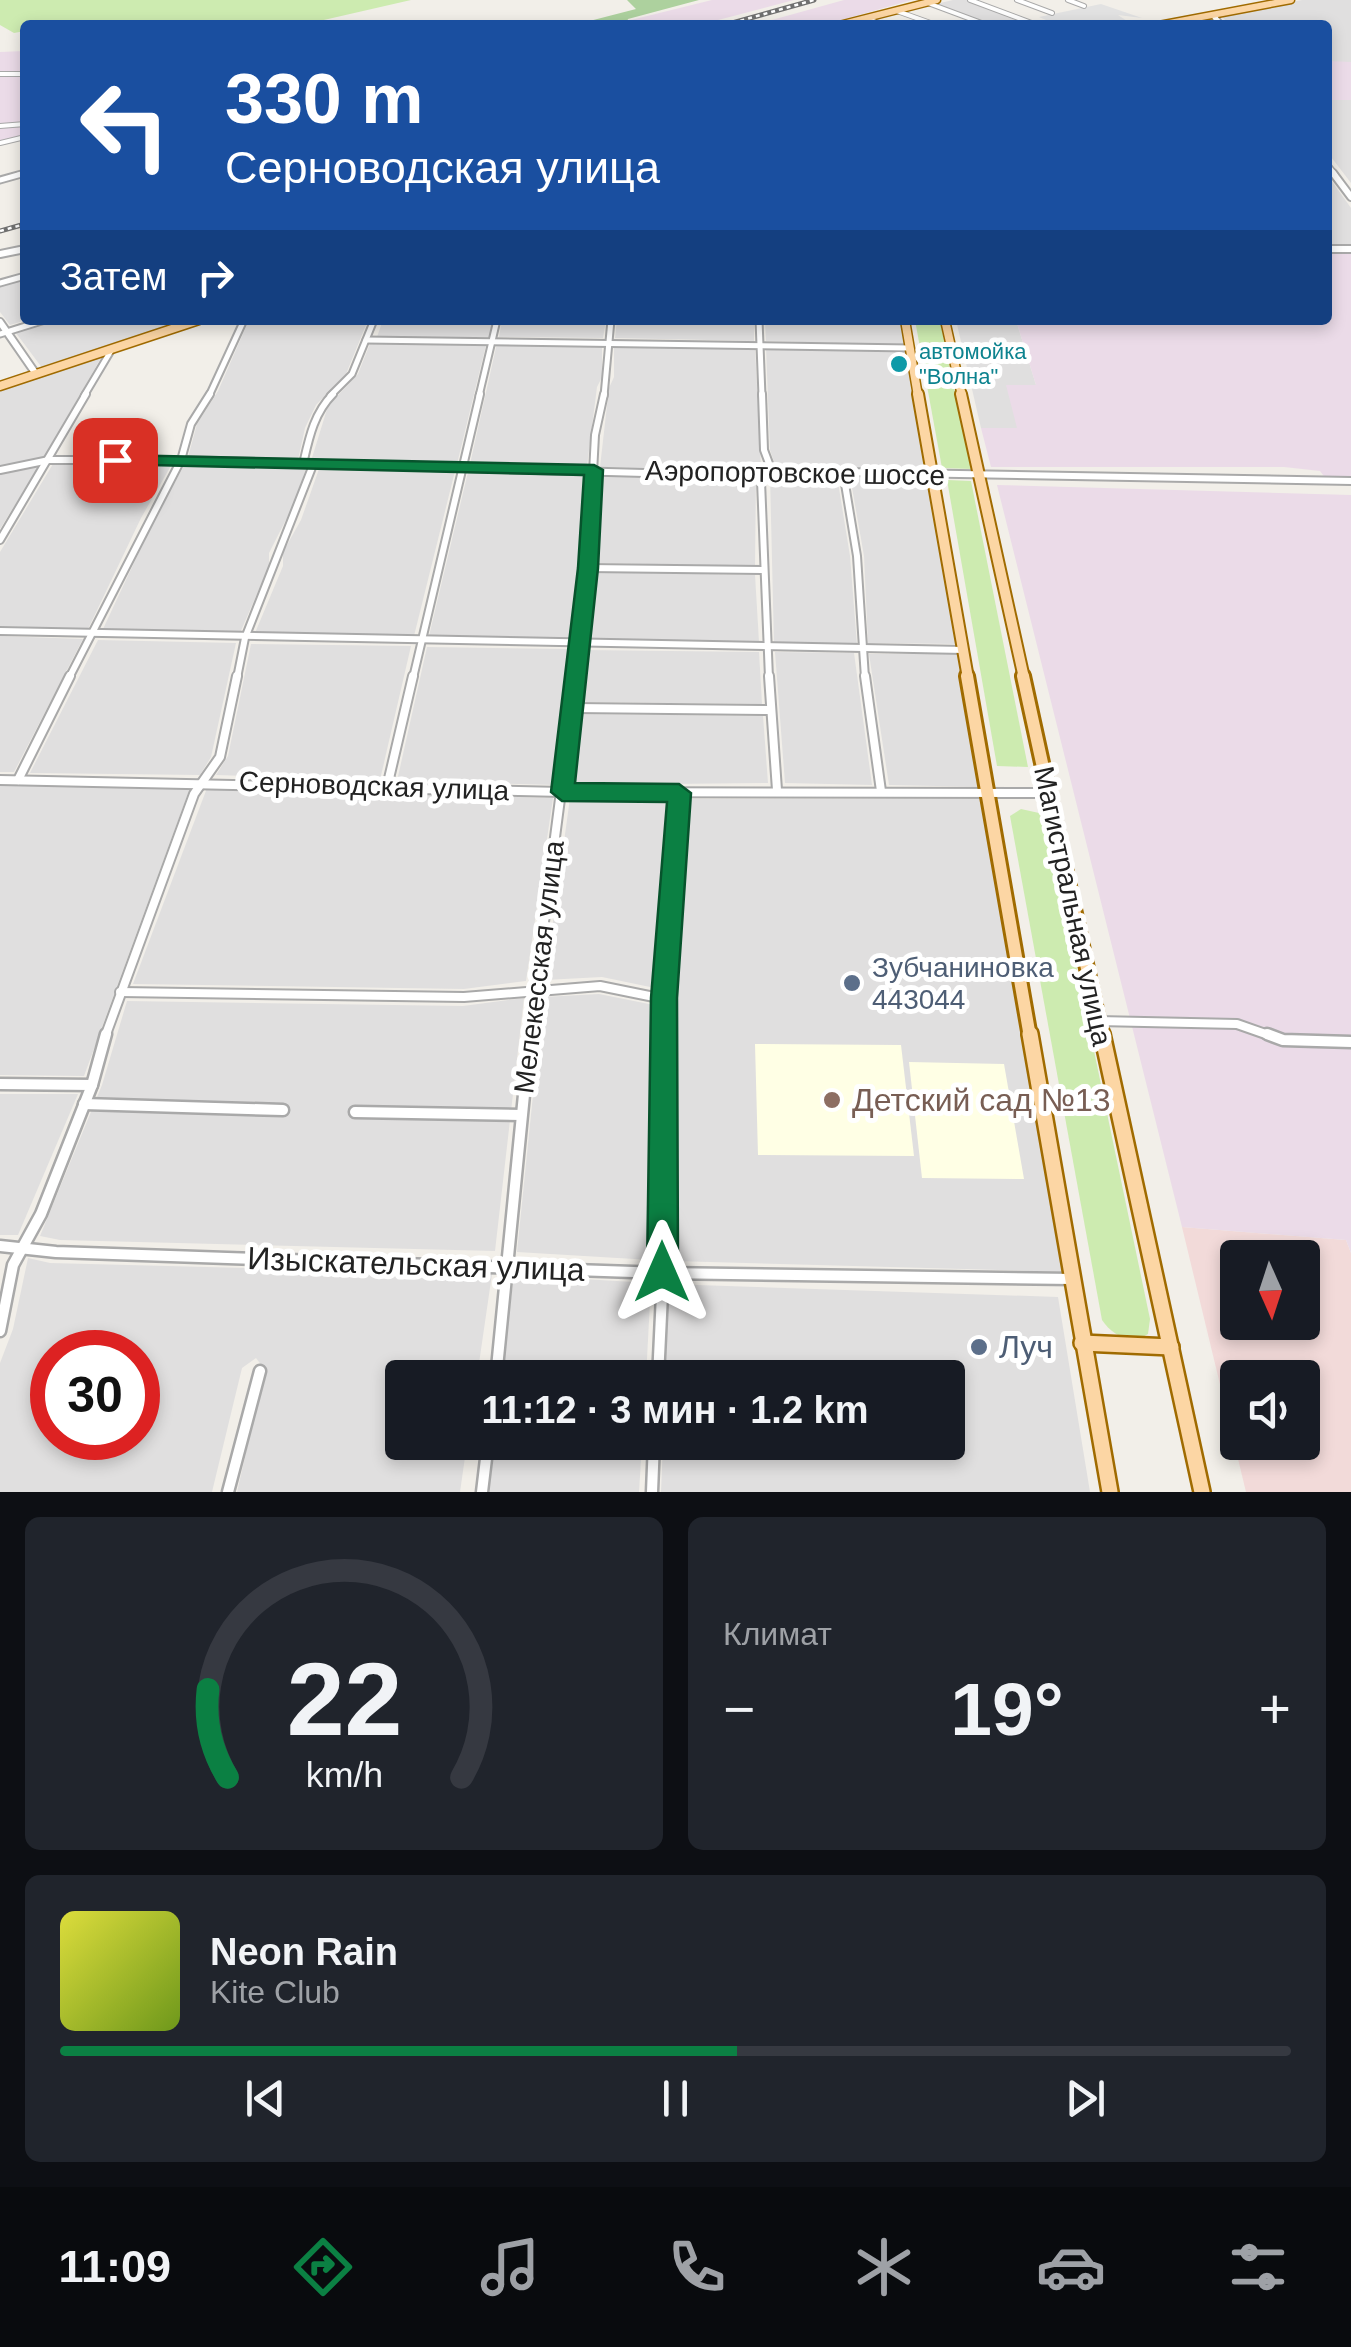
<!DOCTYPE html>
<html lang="ru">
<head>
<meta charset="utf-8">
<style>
  :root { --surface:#171b24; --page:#20242c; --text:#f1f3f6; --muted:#9ea1a6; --line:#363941; --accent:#0b8043 }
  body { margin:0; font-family:Arial,sans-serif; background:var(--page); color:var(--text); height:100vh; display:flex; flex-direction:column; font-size:38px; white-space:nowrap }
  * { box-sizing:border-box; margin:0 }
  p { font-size:32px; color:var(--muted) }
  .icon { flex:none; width:55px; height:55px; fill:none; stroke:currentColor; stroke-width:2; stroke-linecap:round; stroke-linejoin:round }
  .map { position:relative; height:1492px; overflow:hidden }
  .details { display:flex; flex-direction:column; gap:25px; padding:25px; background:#0d0f14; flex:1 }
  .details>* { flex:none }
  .hud { position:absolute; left:20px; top:20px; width:1312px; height:305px; border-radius:10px; box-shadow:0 5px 15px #0003; background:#1a4fa0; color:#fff; overflow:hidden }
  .needle { width:65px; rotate:177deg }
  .controls { position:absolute; left:1220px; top:1240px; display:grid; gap:20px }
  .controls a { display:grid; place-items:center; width:100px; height:100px; border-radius:10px; background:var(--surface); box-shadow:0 5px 15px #0003; font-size:50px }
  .speed { position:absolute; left:30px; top:1330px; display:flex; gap:20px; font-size:50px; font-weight:700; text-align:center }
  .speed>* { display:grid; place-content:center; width:130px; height:130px; border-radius:50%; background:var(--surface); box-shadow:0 5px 15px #0003; line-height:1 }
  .speed .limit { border:15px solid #d22; background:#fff; color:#111 }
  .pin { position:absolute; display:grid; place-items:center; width:85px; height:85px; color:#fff; margin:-42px; border-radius:20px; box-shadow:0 5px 15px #0006 }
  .me { position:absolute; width:110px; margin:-55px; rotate:0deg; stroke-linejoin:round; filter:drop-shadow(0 0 8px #0008) }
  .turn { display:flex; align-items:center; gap:35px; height:210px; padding:0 40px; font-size:45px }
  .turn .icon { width:130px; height:130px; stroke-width:2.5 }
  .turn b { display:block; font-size:70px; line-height:85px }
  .then { display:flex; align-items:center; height:95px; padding:0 40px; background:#0003; gap:20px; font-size:38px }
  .big { font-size:75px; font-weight:700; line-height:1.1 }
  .details .card { flex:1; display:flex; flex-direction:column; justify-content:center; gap:15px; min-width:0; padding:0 35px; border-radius:15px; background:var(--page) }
  .details .dial { align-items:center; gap:0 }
  .dial svg { height:260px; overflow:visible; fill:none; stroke:var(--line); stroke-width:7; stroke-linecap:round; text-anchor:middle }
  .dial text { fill:var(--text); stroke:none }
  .song { display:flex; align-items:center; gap:30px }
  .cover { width:120px; height:120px; border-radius:15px; background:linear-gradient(135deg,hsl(60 70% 55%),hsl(80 70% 35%)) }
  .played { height:10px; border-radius:5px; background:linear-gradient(90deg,var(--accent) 55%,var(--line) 55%) }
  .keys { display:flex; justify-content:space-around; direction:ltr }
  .heat { display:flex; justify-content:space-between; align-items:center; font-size:55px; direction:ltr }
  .details .tiles { flex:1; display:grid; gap:25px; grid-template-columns:1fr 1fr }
  .card:last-child { grid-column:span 2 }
  .trip { position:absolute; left:385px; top:1360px; width:580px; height:100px; border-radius:10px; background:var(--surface); box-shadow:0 5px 15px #0003; font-weight:700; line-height:100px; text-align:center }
  .tabs { display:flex; height:160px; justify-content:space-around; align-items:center; background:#090b0e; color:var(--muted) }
  .tabs .icon { width:70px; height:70px }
  .tabs .active { color:var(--accent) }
  .tabs b { font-size:45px; color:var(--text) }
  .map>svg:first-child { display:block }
  .residential { fill:#e0dfdf; fill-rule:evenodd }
  .commercial { fill:#f2dad9; fill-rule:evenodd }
  .industrial { fill:#ebdbe8 }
  .education { fill:#ffffe5 }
  .grass { fill:#cdebb0 }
  .forest { fill:#add19e }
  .parking { fill:#e2e2e2 }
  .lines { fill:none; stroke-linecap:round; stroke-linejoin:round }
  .minor-far4-casing { stroke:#a9a9a9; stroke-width:6 }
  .minor-far3-casing { stroke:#a9a9a9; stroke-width:9 }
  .minor-far2-casing { stroke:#a9a9a9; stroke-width:10 }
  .minor-far1-casing { stroke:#a9a9a9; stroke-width:12 }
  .minor-casing { stroke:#a9a9a9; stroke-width:15 }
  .tertiary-far1-casing { stroke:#a9a9a9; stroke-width:8 }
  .tertiary-casing { stroke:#a9a9a9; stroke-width:10 }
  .primary-far4-casing { stroke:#a06b00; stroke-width:9 }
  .primary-far3-casing { stroke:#a06b00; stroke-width:11 }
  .primary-far2-casing { stroke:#a06b00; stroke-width:14 }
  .primary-far1-casing { stroke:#a06b00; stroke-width:18 }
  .primary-casing { stroke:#a06b00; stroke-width:20 }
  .minor-far4 { stroke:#fff; stroke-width:4 }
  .minor-far3 { stroke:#fff; stroke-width:5 }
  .minor-far2 { stroke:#fff; stroke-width:6 }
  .minor-far1 { stroke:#fff; stroke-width:8 }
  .minor { stroke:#fff; stroke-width:10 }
  .tertiary-far1 { stroke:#fff; stroke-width:5 }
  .tertiary { stroke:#fff; stroke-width:6 }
  .primary-far4 { stroke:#fcd6a4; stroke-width:6 }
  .primary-far3 { stroke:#fcd6a4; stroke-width:8 }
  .primary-far2 { stroke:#fcd6a4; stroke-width:10 }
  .primary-far1 { stroke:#fcd6a4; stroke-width:12 }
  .primary { stroke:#fcd6a4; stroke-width:15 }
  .rail-casing { stroke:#707070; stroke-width:5 }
  .rail { stroke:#fff; stroke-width:2.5; stroke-dasharray:4; stroke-linecap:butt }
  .route { fill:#0b8043; stroke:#07532c; stroke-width:2.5 }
  .culture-dot { fill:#0f9aa8; stroke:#fff; stroke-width:4 }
  .service-dot { fill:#5c6f8a; stroke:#fff; stroke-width:4 }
  .education-dot { fill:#8d6e63; stroke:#fff; stroke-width:4 }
  .labels { text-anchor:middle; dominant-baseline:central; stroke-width:10; stroke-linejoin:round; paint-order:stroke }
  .far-culture-label { font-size:22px; fill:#0d838f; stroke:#fff; text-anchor:start }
  .street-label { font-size:28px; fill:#222; stroke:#fff }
  .service-label { font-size:28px; fill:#4e5e75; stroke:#fff; text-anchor:start }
  .near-education-label { font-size:32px; fill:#785e54; stroke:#fff; text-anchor:start }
  .near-street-label { font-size:32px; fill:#222; stroke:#fff }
  .near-service-label { font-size:32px; fill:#4e5e75; stroke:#fff; text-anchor:start }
</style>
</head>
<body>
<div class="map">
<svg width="1351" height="1492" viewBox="0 0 1351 1492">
  <rect width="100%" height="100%" fill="#f2efe9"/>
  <g class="residential">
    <polygon points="953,0 968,0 1035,25 990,25 936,4"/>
    <polygon points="1302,0 1351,0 1351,183 1328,153 1328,25 1229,25 1221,15"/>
    <polygon points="1328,176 1351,208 1351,246 1328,246"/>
    <polygon points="25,278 27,320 10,325 0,312 0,285"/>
    <polygon points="56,320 172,320 163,330 43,369 16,333"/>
    <polygon points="249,320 368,320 346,374 316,405 305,428 298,460 188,457 197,424 218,391"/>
    <polygon points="383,320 495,320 491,337 377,337"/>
    <polygon points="502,320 606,320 603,338 499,337"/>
    <polygon points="617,320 754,320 754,341 615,338"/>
    <polygon points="765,320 902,320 907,345 766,341"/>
    <polygon points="956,320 1016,320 1036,385 1018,428 981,428"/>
    <polygon points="371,341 487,341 457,464 311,461 328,406 358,374"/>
    <polygon points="497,343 602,344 602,377 597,387 587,466 470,464"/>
    <polygon points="614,344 755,347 761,468 717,471 600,467 609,388 614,377"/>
    <polygon points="766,347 908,351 930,469 776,468 770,450"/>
    <polygon points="102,356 44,458 0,466 0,390"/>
    <polygon points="53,464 172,464 141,518 88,629 0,626 0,552"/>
    <polygon points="185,464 306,468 295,502 269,553 269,566 240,633 103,629 155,518"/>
    <polygon points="39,466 0,529 0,474"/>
    <polygon points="319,469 455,471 414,636 255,633 283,566 283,552 301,520"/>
    <polygon points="468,472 587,474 581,567 570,639 429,636"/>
    <polygon points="600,474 716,479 756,476 755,566 596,563"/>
    <polygon points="770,475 837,476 850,556 857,645 774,644"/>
    <polygon points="850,476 931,477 960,644 868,643 864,556"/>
    <polygon points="595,572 755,575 759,642 585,639"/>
    <polygon points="0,636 83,639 14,772 0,772"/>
    <polygon points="98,640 236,643 211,757 200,775 30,773"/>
    <polygon points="251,644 411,646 380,780 216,775 228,756"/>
    <polygon points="427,647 569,649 555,785 397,781"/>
    <polygon points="584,650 759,652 762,704 582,702"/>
    <polygon points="775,652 854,653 872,785 785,783"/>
    <polygon points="869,654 962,654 984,787 889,785"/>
    <polygon points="581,714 763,716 768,783 572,785"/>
    <polygon points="0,785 190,788 84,1076 0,1075"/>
    <polygon points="207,788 553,798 526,981 464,989 133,984"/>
    <polygon points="570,798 670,799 655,988 602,977 545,980"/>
    <polygon points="687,799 986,799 1068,1272 674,1261 674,999"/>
    <polygon points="599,994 654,1005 651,1260 517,1252 543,997"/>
    <polygon points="524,998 495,1251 60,1240 40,1236 102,1085 127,1001 463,1006"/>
    <polygon points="0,1094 78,1094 18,1235 0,1235"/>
    <path d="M 28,1258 L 50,1263 L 492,1274 L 477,1377 L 402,1378 L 402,1442 L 467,1443 L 460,1492 L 237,1492 L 265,1370 L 256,1358 L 242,1368 L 212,1492 L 0,1492 L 0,1363 L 13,1329 ZM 52,1352 L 138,1352 L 138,1438 L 52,1438 Z"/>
    <polygon points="514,1275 651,1283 646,1377 501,1378"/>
    <polygon points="668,1284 1058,1297 1090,1492 661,1492 663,1443 948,1442 948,1378 665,1377"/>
    <polygon points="492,1443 642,1443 639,1492 486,1492"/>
  </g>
  <path class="commercial" d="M 1182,1227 L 1346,1240 L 1351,1253 L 1351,1492 L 1246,1492 ZM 1238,1258 L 1302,1258 L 1302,1322 L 1238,1322 ZM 1238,1378 L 1302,1378 L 1302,1442 L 1238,1442 Z"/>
  <g class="industrial">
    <polygon points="712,0 794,0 699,25 636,25 631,20"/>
    <polygon points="844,0 912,0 823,25 754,25"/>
    <polygon points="25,51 25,138 0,144 0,52"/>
    <polygon points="1328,61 1351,62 1351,100 1328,100"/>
    <polygon points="1328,254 1351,254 1351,485 1330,484 1320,471 1284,467 991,467 981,428 1017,428 1006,385 1036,385 1016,320 1328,320"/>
    <polygon points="997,485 1351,495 1351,1253 1346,1240 1182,1227"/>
  </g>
  <g class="education">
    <polygon points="755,1044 901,1045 914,1156 758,1155"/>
    <polygon points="909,1062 1004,1064 1024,1179 922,1178"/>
  </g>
  <g class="grass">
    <polygon points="0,0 411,0 302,25 25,25 25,31 14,33 0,25"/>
    <polygon points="915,320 940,321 971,469 942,468"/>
    <polygon points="947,480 971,481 1028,767 997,766"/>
    <path d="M 1021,809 L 1039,813 L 1047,826 L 1150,1319 L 1148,1334 C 1130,1345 1113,1336 1102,1320 L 1010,816 Z"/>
  </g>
  <polygon class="forest" points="627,0 699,0 628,19 626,25 574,25 636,9"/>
  <polygon class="parking" points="1101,4 1142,18 1118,15 1130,23 1120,25 1058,25 1039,17"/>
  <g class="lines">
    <g class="minor-far4-casing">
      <g id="minor-far4">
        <polyline points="970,0 1037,25"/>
        <polyline points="1017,0 1052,13"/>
        <polyline points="1068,0 1084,6"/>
        <polyline points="928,3 987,25"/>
        <polyline points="897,11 936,25"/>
        <polyline points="866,18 884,25"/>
        <polyline points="0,74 25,74"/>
        <polyline points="0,126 25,124"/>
        <polyline points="0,143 25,137"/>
        <polyline points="17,175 25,173"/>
      </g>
    </g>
    <g class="minor-far3-casing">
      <g id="minor-far3">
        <polyline points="0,180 25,173"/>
        <polyline points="0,283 25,276"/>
        <polyline points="759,320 762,396"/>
        <polyline points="0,334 45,320"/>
        <polyline points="366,340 910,348"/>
        <polyline points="84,396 112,349"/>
        <polyline points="209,396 244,320"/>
        <polyline points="330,396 352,374 374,320"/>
        <polyline points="479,396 497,320"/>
        <polyline points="604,396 611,320"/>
      </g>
    </g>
    <g class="minor-far2-casing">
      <g id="minor-far2">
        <polyline points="762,394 764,450 770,466 761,481 769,678"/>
        <path d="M 303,464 C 309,438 314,413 333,394"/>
        <polyline points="0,470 49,460 181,460 717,475 843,472 1351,481"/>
        <polyline points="843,472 857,556 865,678"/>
        <polyline points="0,540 86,394"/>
        <polyline points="588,568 762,570"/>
        <polyline points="0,631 964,650"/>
        <polyline points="69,678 181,460 191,424 210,394"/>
        <polyline points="237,678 245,638 313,465"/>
        <polyline points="413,678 480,394"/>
        <polyline points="575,678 588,568 595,435 604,394"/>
      </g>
    </g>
    <g class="minor-far1-casing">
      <g id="minor-far1">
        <polyline points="769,676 777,790"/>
        <polyline points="865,676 881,791"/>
        <polyline points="574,708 770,710"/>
        <polyline points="0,780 562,792 1048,793"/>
        <polyline points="18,780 70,676"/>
        <polyline points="387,787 413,676"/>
        <polyline points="120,992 464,997 600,986 664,999"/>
        <polyline points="1098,1021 1237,1024 1274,1037"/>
        <polyline points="105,1037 194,794 220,757 237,676"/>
        <polyline points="529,1037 576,676"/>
        <polyline points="664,1037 679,793"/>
      </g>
    </g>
    <g class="minor-casing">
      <g id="minor">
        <polyline points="1267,1034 1283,1040 1351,1042"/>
        <polyline points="0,1084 92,1085"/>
        <polyline points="84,1104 283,1110"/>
        <polyline points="355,1112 521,1115"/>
        <polyline points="0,1246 56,1252 663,1273 1073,1279"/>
        <polyline points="0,1331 13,1265 41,1214 92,1085 106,1034"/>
        <polyline points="496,1378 530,1034"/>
        <polyline points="658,1378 663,1273 664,1034"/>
        <polyline points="228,1492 260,1371"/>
        <polyline points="482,1492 488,1442"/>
        <polyline points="652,1492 654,1442"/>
      </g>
    </g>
    <g class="tertiary-far1-casing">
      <g id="tertiary-far1">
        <polyline points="1213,15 1221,25"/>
        <polyline points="1328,166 1335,175"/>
      </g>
    </g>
    <g class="tertiary-casing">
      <g id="tertiary">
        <polyline points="1333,173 1351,197"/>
        <polyline points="1328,249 1351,249"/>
        <polyline points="0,254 25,249"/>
        <polyline points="0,322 36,374"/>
      </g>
    </g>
    <g class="primary-far4-casing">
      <g id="primary-far4">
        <polyline points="839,25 937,0"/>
        <polyline points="1159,25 1291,0"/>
      </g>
    </g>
    <g class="primary-far3-casing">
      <g id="primary-far3">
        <polyline points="905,320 918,396"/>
        <polyline points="945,320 962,396"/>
        <polyline points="0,386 199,320"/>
      </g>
    </g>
    <g class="primary-far2-casing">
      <g id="primary-far2">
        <polyline points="918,394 968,678"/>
        <polyline points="961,394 1024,678"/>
      </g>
    </g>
    <g class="primary-far1-casing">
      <g id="primary-far1">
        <polyline points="967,676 1030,1037"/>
        <polyline points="1023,676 1102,1037"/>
      </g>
    </g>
    <g class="primary-casing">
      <g id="primary">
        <polyline points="1030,1034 1110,1492"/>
        <polyline points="1102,1034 1202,1492"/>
        <polyline points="1082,1343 1171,1347"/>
      </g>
    </g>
    <use href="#minor-far4" class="minor-far4"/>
    <use href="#minor-far3" class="minor-far3"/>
    <use href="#minor-far2" class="minor-far2"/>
    <use href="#minor-far1" class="minor-far1"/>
    <use href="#minor" class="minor"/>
    <use href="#tertiary-far1" class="tertiary-far1"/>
    <use href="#tertiary" class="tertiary"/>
    <use href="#primary-far4" class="primary-far4"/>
    <use href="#primary-far3" class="primary-far3"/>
    <use href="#primary-far2" class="primary-far2"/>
    <use href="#primary-far1" class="primary-far1"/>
    <use href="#primary" class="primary"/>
    <g class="rail-casing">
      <g id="rail">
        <polyline points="725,25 814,0"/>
        <polyline points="0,231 25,224"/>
      </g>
    </g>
    <use href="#rail" class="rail"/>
  </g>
  <polygon class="route" points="115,455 594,465 603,470 598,568 575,783 679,784 691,793 677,998 678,1272 674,1284 662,1288 651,1284 647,1272 651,998 667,802 562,801 551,792 578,568 584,475 109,464 106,460"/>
  <circle class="culture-dot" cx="899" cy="364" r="10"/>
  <g class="service-dot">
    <circle cx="852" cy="983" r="10"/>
    <circle cx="979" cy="1347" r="10"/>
  </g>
  <circle class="education-dot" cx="832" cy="1100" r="10"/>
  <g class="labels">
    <g class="far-culture-label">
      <text x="919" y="351">автомойка<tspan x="919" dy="25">"Волна"</tspan></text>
    </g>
    <g class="street-label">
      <text transform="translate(795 473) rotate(1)">Аэропортовское шоссе</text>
      <text transform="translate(374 786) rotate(2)">Серноводская улица</text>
      <text transform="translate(1073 906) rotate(78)">Магистральная улица</text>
      <text transform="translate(539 967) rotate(-83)">Мелекесская улица</text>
    </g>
    <g class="service-label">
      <text x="872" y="967">Зубчаниновка<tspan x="872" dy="32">443044</tspan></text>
    </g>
    <g class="near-education-label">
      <text x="852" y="1100">Детский сад №13</text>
    </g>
    <g class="near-street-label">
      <text transform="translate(416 1264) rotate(2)">Изыскательская улица</text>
    </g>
    <g class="near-service-label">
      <text x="999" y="1347">Луч</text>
    </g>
  </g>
</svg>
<div class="controls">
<a><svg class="needle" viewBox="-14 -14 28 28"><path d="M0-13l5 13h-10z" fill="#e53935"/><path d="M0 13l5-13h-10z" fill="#9ea1a6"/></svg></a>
<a><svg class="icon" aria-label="sound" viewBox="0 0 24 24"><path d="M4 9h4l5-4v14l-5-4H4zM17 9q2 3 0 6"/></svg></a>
</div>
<div class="speed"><div class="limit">30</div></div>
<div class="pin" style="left:115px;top:460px;background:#d93025"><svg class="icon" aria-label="arrive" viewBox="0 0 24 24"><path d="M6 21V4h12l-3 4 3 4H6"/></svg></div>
<svg class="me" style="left:662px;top:1272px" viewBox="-20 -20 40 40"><path d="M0-17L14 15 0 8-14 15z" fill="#0b8043" stroke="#fff" stroke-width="4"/></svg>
<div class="trip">11:12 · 3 мин · 1.2 km</div>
<div class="hud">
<div class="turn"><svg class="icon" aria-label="left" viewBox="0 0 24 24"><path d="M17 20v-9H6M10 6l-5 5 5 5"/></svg><div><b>330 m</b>Серноводская улица</div></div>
<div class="then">Затем<svg class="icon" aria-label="right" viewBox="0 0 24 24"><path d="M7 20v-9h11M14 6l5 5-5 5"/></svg></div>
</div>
</div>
<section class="details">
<div class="tiles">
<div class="card dial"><svg viewBox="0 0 100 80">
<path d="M14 69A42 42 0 1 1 86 69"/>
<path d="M14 69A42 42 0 0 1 8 42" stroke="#0b8043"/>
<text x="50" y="56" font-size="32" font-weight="700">22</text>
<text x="50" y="72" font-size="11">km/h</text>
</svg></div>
<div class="card"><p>Климат</p>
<div class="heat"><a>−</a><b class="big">19°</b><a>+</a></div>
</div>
<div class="card">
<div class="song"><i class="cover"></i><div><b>Neon Rain</b><p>Kite Club</p></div></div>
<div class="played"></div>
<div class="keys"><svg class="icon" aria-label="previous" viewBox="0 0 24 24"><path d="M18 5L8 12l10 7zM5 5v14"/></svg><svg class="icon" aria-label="pause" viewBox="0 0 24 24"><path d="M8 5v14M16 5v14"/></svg><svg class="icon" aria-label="next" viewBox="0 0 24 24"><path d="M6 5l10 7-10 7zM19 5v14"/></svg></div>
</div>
</div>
</section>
<nav class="tabs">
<b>11:09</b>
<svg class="icon active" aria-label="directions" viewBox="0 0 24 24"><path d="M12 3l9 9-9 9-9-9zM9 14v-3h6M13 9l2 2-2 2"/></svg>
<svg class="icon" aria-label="music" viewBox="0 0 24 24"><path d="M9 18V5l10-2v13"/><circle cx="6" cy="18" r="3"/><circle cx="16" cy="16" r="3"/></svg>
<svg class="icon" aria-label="phone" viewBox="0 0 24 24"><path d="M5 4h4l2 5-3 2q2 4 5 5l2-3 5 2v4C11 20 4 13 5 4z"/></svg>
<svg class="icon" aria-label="climate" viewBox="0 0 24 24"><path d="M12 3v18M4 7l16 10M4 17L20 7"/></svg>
<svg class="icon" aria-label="car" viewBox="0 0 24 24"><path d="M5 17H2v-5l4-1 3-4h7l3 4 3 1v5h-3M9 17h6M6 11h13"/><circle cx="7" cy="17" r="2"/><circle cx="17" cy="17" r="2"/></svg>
<svg class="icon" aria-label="filters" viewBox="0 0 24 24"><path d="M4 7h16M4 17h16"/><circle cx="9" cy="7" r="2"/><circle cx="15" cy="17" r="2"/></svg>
</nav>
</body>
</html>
